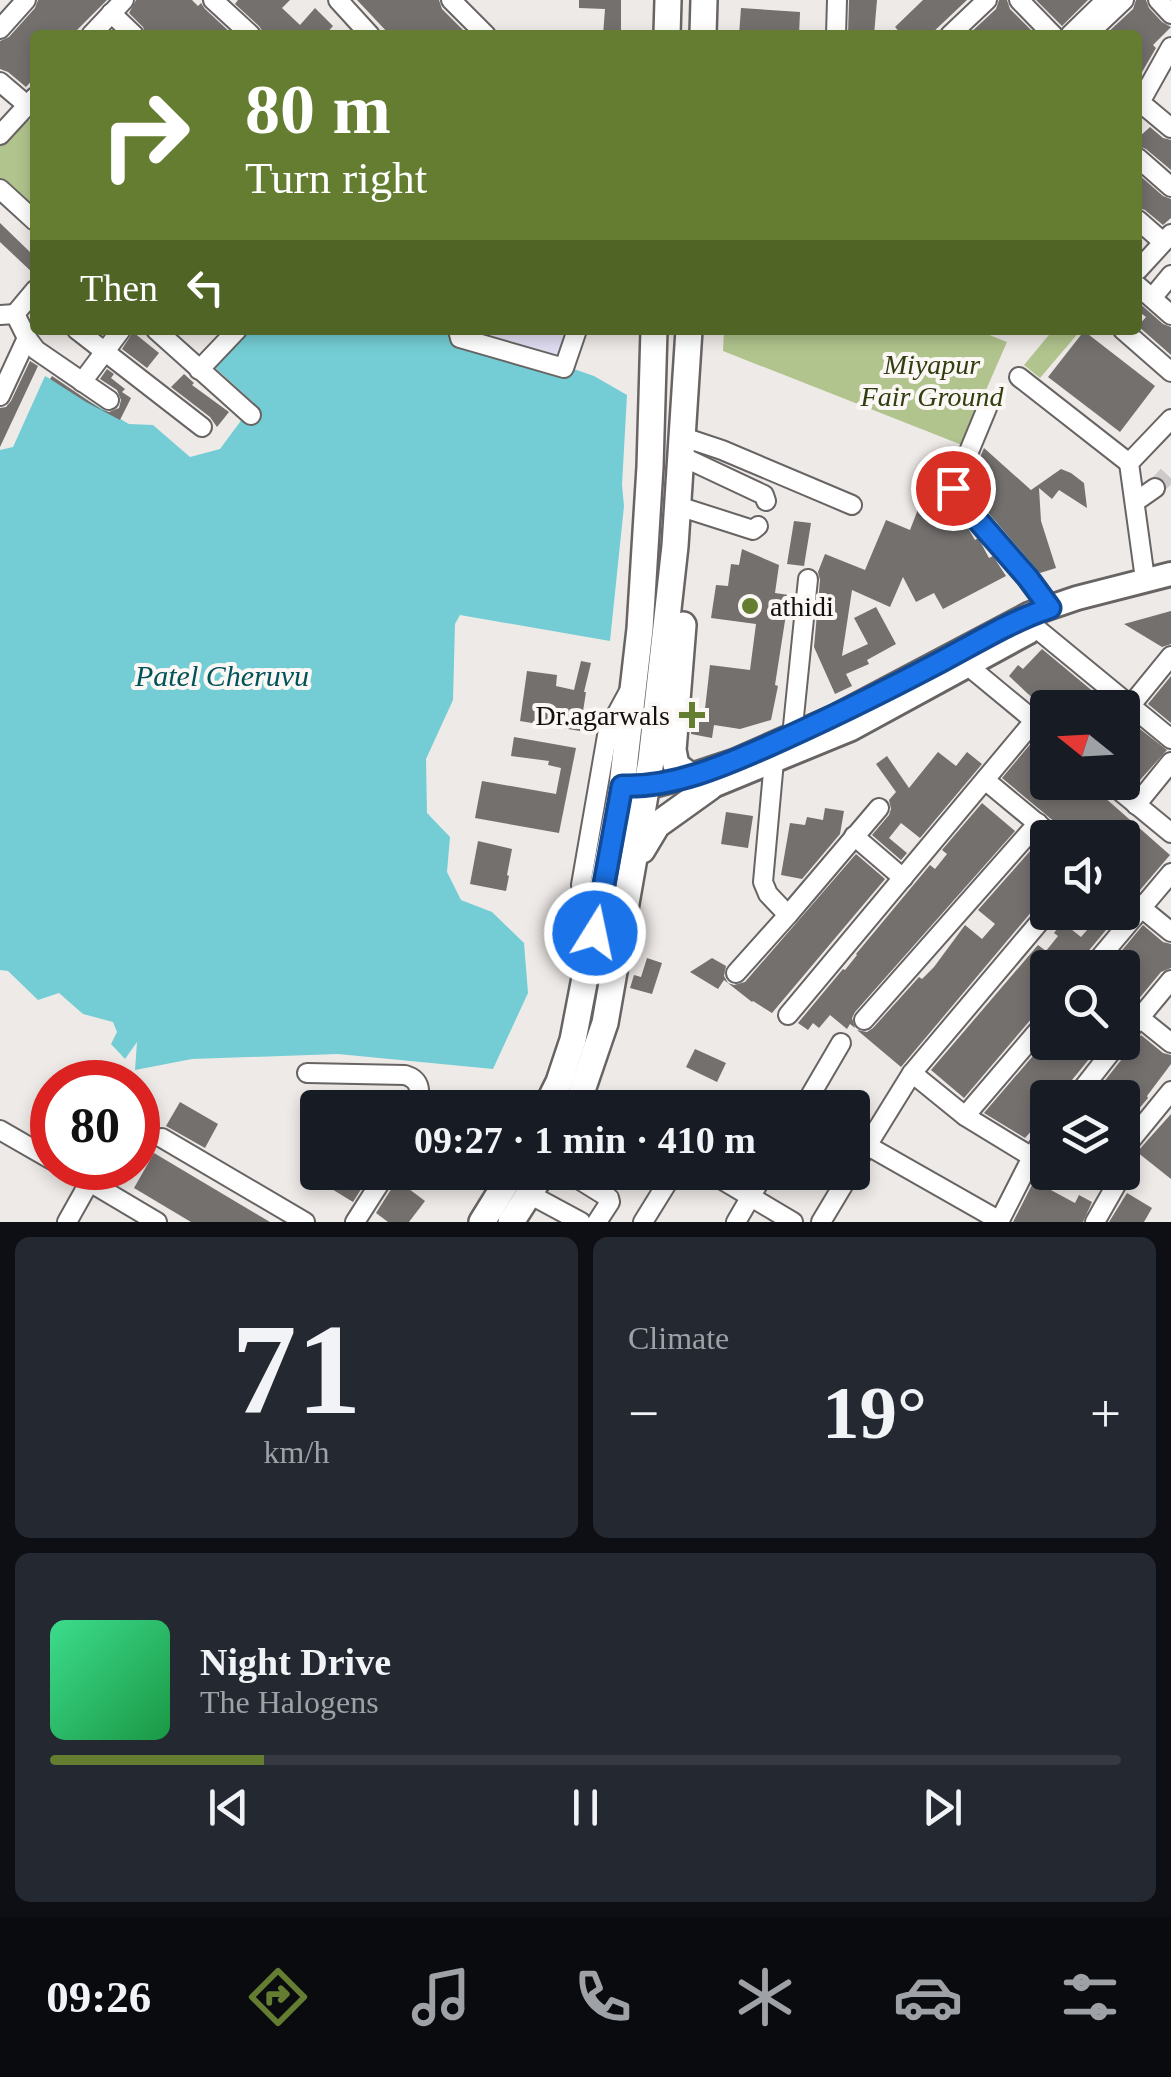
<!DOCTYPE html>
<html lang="en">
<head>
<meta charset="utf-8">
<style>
  :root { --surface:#171b24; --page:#242831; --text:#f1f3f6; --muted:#9ea1a6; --line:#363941; --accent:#647d30 }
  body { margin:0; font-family:Georgia,serif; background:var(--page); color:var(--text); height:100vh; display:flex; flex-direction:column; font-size:38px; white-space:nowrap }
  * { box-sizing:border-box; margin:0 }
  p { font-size:32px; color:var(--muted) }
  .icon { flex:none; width:55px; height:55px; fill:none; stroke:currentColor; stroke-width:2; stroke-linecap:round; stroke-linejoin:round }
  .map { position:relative; height:1222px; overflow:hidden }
  .drawer { display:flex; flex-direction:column; gap:15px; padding:15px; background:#0d0f14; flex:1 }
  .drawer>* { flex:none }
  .hud { position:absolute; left:30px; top:30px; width:1112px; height:305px; border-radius:10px; box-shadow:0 5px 15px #0003; background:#647d30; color:#fff; overflow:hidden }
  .needle { width:65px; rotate:288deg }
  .fabs { position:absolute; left:1030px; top:690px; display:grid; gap:20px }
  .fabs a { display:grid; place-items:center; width:110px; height:110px; border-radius:10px; background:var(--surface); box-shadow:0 5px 15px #0003; font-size:50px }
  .speed { position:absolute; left:30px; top:1060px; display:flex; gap:20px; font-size:50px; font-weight:700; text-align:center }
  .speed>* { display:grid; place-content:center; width:130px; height:130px; border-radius:50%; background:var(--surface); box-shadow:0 5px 15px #0003; line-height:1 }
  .speed .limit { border:15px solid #d22; background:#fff; color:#111 }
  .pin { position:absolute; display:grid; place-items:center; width:85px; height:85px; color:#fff; margin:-42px; border:5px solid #fff; border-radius:50%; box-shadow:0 2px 10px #0007 }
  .me { position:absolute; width:110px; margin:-55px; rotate:10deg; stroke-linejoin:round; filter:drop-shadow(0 0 8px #0008) }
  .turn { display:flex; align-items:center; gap:35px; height:210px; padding:0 50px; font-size:45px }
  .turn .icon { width:130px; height:130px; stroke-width:2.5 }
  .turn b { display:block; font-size:70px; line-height:85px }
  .then { display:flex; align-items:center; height:95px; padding:0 50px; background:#0003; gap:20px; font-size:38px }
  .big { font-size:75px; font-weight:700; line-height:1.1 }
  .drawer .card { flex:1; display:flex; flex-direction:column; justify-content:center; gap:15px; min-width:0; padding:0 35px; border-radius:15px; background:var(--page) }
  .drawer .dial { align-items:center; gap:0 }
  .dial b { font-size:130px; line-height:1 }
  .song { display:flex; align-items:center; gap:30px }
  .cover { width:120px; height:120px; border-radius:15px; background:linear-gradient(135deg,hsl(150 70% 55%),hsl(140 70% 35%)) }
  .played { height:10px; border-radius:5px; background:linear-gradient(90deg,var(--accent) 20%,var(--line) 20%) }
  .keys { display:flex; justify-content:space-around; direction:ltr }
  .heat { display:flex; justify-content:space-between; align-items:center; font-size:55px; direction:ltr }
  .drawer .tiles { flex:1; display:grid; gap:15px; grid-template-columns:1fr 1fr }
  .card:last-child { grid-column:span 2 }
  .trip { position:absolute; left:300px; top:1090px; width:570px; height:100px; border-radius:10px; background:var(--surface); box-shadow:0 5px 15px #0003; font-weight:700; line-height:100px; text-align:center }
  .menu { display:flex; height:160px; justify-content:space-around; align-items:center; background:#090b0e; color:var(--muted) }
  .menu .icon { width:70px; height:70px }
  .menu .current { color:var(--accent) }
  .menu b { font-size:45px; color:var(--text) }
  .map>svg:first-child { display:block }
  .commercial { fill:#e1def4 }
  .green { fill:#b1c48d }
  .water { fill:#74cdd4 }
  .building { fill:#73706e }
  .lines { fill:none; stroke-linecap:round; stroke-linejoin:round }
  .minor-tunnel { stroke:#cdc9c8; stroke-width:18; stroke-dasharray:18 9; stroke-linecap:butt }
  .minor-casing { stroke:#686463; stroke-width:22 }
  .major-casing { stroke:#686463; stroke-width:28 }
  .highway-casing { stroke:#686463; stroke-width:30 }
  .minor { stroke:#fff; stroke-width:18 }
  .major { stroke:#fff; stroke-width:22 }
  .highway { stroke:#fff; stroke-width:25 }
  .route-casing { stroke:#114b97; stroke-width:25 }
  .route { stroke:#1a73e8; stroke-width:18 }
  .poi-dot { fill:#647d30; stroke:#fbf7f5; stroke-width:4 }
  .labels { text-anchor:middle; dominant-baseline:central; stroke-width:8; stroke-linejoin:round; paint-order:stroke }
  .park-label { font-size:28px; font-style:italic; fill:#313e10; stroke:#fbf7f5 }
  .poi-label { font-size:28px; fill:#121110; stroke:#fbf7f5; text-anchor:start }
  .water-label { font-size:30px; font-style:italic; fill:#005359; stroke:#fbf7f5 }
</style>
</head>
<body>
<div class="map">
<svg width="1171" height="1222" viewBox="0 0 1171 1222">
  <rect width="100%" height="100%" fill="#eeeae8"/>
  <polygon class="commercial" points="463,330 571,330 563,365"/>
  <g class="green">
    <polygon points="25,116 35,126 35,212 0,181 0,144"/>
    <polygon points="724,330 977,330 1007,342 962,445 723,351"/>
    <polygon points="1053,330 1080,331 1040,378 1024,365"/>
  </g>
  <polygon class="water" points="243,330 461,330 594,376 627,395 622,485 624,506 610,641 460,615 455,624 453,700 426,759 427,813 450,837 447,872 461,900 492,912 524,943 528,993 493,1069 338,1054 192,1059 135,1070 137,1042 125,1059 111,1044 117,1032 113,1022 83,1014 59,993 38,1000 8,971 0,970 0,450 13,447 45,376 129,424 153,425 190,457 220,449 254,403 211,364"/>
  <g class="building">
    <polygon points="38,0 107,0 72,35 35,35 35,77 26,87 8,72 0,69 0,41 9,37 35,8"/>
    <polygon points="136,0 192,0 198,6 201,3 205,9 233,35 146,35 143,27 129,13"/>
    <polygon points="238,0 290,0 282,8 300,25 315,8 333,26 325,35 265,35 259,26 235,4"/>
    <polygon points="357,0 439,0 442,9 468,35 390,35"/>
    <polygon points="579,0 621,0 621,35 603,35 605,9 579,8"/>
    <polygon points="849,0 877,0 874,35 848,35"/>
    <polygon points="923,0 967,0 930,35 902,35 895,27"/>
    <polygon points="999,0 1007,0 1010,9 1036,35 968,35 996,9"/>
    <polygon points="1036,0 1088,0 1062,26"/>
    <polygon points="1136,0 1146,0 1149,8 1162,22 1171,27 1153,45 1156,48 1138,79 1138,35 1105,35 1133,9"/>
    <polygon points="741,8 800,12 799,35 739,35"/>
    <polygon points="1150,127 1163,138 1171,140 1171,170 1146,149 1138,146 1138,138"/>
    <polygon points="1138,174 1163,196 1171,199 1171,218 1163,225 1145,210 1138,208"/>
    <polygon points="0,223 30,252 35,247 35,275 0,242"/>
    <polygon points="1138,302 1163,324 1171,327 1171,355 1138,326 1146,317 1138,311"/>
    <polygon points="1084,331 1155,386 1120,432 1048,377"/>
    <polygon points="133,332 159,353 147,368 122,349"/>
    <polygon points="30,361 38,366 0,447 0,408 6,407 11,401"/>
    <polygon points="107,369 114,374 111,378 125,389 122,392 131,398 120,420 86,402 50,379 52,376 102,410 109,412 119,408 121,400 117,390 100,379"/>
    <polygon points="184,374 194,383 192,385 229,412 217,427 210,417 171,387"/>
    <polygon points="984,448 1031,490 1061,469 1071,473 1084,483 1087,508 1059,490 1052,499 1039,488 1041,521 1056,568 1040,573 967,488"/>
    <polygon points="922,499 946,509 950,506 960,526 965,523 975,540 978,538 980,541 989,558 993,556 1006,576 943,609 934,593 916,602 903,577 890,607 852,590 842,656 868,644 854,618 876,607 896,644 867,660 869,664 846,674 852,686 835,694 814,647 820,580 818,572 825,554 865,570 886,520 910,530"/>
    <polygon points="794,521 811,523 804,566 787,564"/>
    <polygon points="742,549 779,565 775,593 789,595 775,685 778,686 771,720 740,729 714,725 712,738 691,734 693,707 705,709 710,665 750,670 756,624 711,618 716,585 728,586 731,564 739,565"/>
    <polygon points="1171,611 1171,644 1162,647 1124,624"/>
    <polygon points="1042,649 1113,708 1044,708 1027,693 1009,676 1018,665 1023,669"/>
    <polygon points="581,661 591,663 584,692 586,692 580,731 520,721 527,671 557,675 556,686 574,690"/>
    <polygon points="1171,676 1171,723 1148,704"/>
    <polygon points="1122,715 1167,750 1140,780 1122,766"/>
    <polygon points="514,737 576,748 559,833 475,818 482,781 556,794 561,768 548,765 549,761 511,756"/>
    <polygon points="1033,741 1048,753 1048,782 1087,782 1170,855 1140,890 1122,880 1122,838 1074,838 1002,778"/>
    <polygon points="938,752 956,766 967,752 982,764 920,838 901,823 889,838 907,853 901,860 872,835 889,815 891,809 889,800 896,792 876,764 887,756 909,788"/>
    <polygon points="982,803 1015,831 855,1012 852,1018 855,1028 850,1024 847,1029 830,1015 819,1028 813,1023 808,1030 798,1023 843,969 845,970 857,955 856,954 930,865 935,869 947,854 942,850"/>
    <polygon points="825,808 844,811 840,834 802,879 781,875 790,823 805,825 807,817 823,820"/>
    <polygon points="726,812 753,816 748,848 721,844"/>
    <polygon points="478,841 512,849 507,875 509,876 506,891 470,884"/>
    <polygon points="1039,841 1048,848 1048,855 1042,862 1048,867 1048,900 1038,904 901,1067 857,1030 867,1032 873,1028 919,977 922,979 934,967 965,925 982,939 995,924 978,910"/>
    <polygon points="856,854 885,879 772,1013 753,1001 752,1002 724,980 718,989 690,972 712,958 726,966 724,976 728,983 734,985 745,982"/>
    <polygon points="1082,912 1121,912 1081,960 1079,968 1048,968 1048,1006 1038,1011 964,1098 931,1070 1038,945 1046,951 1058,936 1054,933 1062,922 1081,937 1094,922"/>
    <polygon points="1143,925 1163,942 1171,944 1171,968 1161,972 1122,1019 1122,968 1113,968 1117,963 1114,960"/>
    <polygon points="647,958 662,963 652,994 630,988 634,975 641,977"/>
    <polygon points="1141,1035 1163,1053 1171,1055 1171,1064 1147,1096 1148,1098 1122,1129 1122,1098 1091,1098"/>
    <polygon points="1054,1042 1103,1042 1063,1091 1056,1098 1048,1098 1048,1119 1043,1118 1025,1138 984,1113 1038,1050 1044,1055"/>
    <polygon points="695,1049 726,1063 717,1082 686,1067"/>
    <polygon points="180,1102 218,1124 205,1148 166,1126"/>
    <polygon points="1171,1114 1171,1179 1137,1152"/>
    <polygon points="154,1153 270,1222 191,1222 134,1188"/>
    <polygon points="304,1172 372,1172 353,1202"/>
    <polygon points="397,1180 425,1201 409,1222 388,1222 376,1213"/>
    <polygon points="1034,1181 1075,1203 1079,1195 1092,1202 1083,1222 1013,1222"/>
    <polygon points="1127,1193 1152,1208 1144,1222 1109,1222"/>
  </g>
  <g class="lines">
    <polyline class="minor-tunnel" points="1155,488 1171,471"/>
    <g class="minor-casing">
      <g id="minor">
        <polyline points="213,0 251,35"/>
        <polyline points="338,0 370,35"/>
        <polyline points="451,0 486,35"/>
        <polyline points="1019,0 1053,35"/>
        <polyline points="1158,0 1171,14"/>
        <polyline points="111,13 134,35"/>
        <polyline points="0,29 26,0"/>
        <polyline points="91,35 124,0"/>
        <polyline points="836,35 837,0"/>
        <polyline points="950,35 987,0"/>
        <polyline points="1070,35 1106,0"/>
        <polyline points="1087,35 1124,0"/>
        <polyline points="0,82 27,105"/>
        <polyline points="1138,106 1171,47"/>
        <polyline points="1147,108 1171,128"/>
        <polyline points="0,135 35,97"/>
        <polyline points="1138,158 1171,187"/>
        <polyline points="0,189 35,221"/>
        <polyline points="1138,220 1163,242"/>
        <polyline points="1138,270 1171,234"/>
        <polyline points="1138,286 1171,315"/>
        <polyline points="1152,298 1171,275"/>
        <polyline points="15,314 35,290"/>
        <polyline points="0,315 15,314 27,338 36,350 109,400"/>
        <polyline points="77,330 202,427"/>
        <polyline points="156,330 251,415"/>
        <polyline points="458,330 460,338 564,368 577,330"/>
        <polyline points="1123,330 1171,372"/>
        <polyline points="199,370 237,330"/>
        <polyline points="1019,377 1129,463"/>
        <polyline points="82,382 121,330"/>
        <polyline points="0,396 27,338"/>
        <polyline points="987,408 953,490 1028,578 1050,608"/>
        <polyline points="683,437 722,450 852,505"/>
        <polyline points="681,456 764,495 766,501"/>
        <polyline points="1135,502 1155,488"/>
        <polyline points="678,506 753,530 758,526"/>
        <polyline points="1145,579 1129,463 1171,419"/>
        <polyline points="1036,628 1171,739"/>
        <polyline points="967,665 1048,732"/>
        <polyline points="1131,705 1171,656"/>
        <polyline points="792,736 808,579"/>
        <polyline points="774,761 763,882 768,894 788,915 879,808"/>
        <polyline points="985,780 1055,838"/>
        <polyline points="1109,782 1171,833"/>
        <polyline points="1136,805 1171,762"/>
        <polyline points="854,836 903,878"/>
        <polyline points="1122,892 1171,932"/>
        <polyline points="592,923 581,885 608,730 628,693"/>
        <polyline points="1091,968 1171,873"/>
        <polyline points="736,973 788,915"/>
        <polyline points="788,1015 1034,721"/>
        <polyline points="1140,1018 1171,1043"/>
        <polyline points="864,1020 1038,823"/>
        <polyline points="1122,1039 1171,980"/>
        <path d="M 307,1073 L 405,1075 C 422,1080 421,1093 416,1108"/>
        <polyline points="912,1073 965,1116 1032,1157"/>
        <polyline points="1075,1098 1119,1042"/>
        <polyline points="803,1108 841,1043"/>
        <polyline points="965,1116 1048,1019"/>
        <polyline points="0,1130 52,1160"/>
        <polyline points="162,1138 305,1222"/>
        <polyline points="868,1146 1000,1221"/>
        <polyline points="1122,1151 1171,1091"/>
        <polyline points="66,1168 157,1222"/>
        <polyline points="852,1170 912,1073 1048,912"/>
        <polyline points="567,1172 609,1198 610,1202 597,1222"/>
        <polyline points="709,1172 793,1222"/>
        <polyline points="529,1194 581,1222"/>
        <polyline points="67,1222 90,1181"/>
        <polyline points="355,1222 387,1172"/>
        <polyline points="643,1222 674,1172"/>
        <polyline points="736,1222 765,1172"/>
        <polyline points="821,1222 851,1172"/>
        <polyline points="999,1222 1032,1157 1048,1131"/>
        <polyline points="1095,1222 1124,1171"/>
      </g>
    </g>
    <g class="major-casing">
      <g id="major">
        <polyline points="631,786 647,787 690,776 735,761 837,716 1030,614 1077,598 1171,574"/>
        <polyline points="710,787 851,729 1029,632"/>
      </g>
    </g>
    <g class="highway-casing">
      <g id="highway">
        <polyline points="667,35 668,0"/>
        <polyline points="703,35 704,0"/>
        <polyline points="683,625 673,750 676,765 690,776"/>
        <polyline points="642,850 657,825 710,787"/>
        <polyline points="546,1108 559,1082 573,1040 622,786 640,629 650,467 654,330"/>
        <polyline points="576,1108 605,1023 651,761 675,546 689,330"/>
        <polyline points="482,1222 513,1172"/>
        <polyline points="511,1222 543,1172"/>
      </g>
    </g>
    <use href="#minor" class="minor"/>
    <use href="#major" class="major"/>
    <use href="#highway" class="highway"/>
  </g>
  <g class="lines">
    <g class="route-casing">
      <path id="route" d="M 595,933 L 622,786 C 672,788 723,766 768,746 C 827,720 883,692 940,662 C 976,643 1011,621 1050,608 L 1028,578 L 954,493 L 953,488"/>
    </g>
    <use href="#route" class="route"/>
  </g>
  <g class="poi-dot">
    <circle cx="750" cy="606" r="10"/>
    <path d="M687 700h10v10h10v10h-10v10h-10v-10h-10v-10h10z"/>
  </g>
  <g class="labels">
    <g class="park-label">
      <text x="932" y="364">Miyapur<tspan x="932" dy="32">Fair Ground</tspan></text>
    </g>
    <g class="poi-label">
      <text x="770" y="606">athidi</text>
      <text x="670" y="715" text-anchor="end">Dr.agarwals</text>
    </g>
    <g class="water-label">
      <text x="222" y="675">Patel Cheruvu</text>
    </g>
  </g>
</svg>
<div class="fabs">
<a><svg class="needle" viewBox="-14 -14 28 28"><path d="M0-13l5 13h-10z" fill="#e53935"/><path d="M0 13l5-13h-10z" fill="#9ea1a6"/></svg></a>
<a><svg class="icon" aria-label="sound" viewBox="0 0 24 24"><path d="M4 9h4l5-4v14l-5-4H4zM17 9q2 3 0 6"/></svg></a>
<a><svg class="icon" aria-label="search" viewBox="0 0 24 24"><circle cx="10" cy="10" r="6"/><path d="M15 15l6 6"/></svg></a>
<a><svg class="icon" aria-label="layers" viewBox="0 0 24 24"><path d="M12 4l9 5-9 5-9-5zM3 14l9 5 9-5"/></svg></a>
</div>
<div class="speed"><div class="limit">80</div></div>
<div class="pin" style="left:953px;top:488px;background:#d93025"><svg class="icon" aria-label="arrive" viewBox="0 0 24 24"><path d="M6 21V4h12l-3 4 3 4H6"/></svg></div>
<svg class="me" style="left:595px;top:933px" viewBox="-20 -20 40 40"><circle r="17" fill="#1a73e8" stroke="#fff" stroke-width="3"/><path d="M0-11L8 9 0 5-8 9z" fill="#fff"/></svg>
<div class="trip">09:27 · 1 min · 410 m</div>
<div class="hud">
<div class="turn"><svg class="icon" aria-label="right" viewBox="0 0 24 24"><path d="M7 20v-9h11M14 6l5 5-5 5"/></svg><div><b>80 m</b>Turn right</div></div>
<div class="then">Then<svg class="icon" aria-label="left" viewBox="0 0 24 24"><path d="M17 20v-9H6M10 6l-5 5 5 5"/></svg></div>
</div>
</div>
<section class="drawer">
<div class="tiles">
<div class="card dial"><b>71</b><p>km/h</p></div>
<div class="card"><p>Climate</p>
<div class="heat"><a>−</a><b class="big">19°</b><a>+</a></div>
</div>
<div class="card">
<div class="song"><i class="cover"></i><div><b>Night Drive</b><p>The Halogens</p></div></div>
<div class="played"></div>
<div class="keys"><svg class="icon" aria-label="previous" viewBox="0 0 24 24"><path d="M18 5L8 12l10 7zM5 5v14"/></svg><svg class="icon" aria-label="pause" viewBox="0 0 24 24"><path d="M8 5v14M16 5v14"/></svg><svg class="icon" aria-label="next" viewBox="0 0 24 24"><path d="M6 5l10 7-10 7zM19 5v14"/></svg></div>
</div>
</div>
</section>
<nav class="menu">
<b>09:26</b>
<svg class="icon current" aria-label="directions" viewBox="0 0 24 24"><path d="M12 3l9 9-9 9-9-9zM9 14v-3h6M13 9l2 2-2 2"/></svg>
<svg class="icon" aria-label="music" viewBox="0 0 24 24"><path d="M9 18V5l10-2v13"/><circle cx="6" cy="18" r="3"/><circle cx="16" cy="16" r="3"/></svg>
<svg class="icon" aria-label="phone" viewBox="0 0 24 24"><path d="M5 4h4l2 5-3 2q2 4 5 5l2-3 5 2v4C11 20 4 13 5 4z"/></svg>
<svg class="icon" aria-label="climate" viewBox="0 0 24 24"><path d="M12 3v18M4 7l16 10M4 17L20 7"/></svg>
<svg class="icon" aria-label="car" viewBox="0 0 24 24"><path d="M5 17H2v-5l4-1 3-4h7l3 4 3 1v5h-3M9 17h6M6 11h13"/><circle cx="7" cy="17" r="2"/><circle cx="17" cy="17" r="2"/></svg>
<svg class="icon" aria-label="filters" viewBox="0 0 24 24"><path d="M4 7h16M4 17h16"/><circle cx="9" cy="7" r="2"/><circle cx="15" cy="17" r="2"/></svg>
</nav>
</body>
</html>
